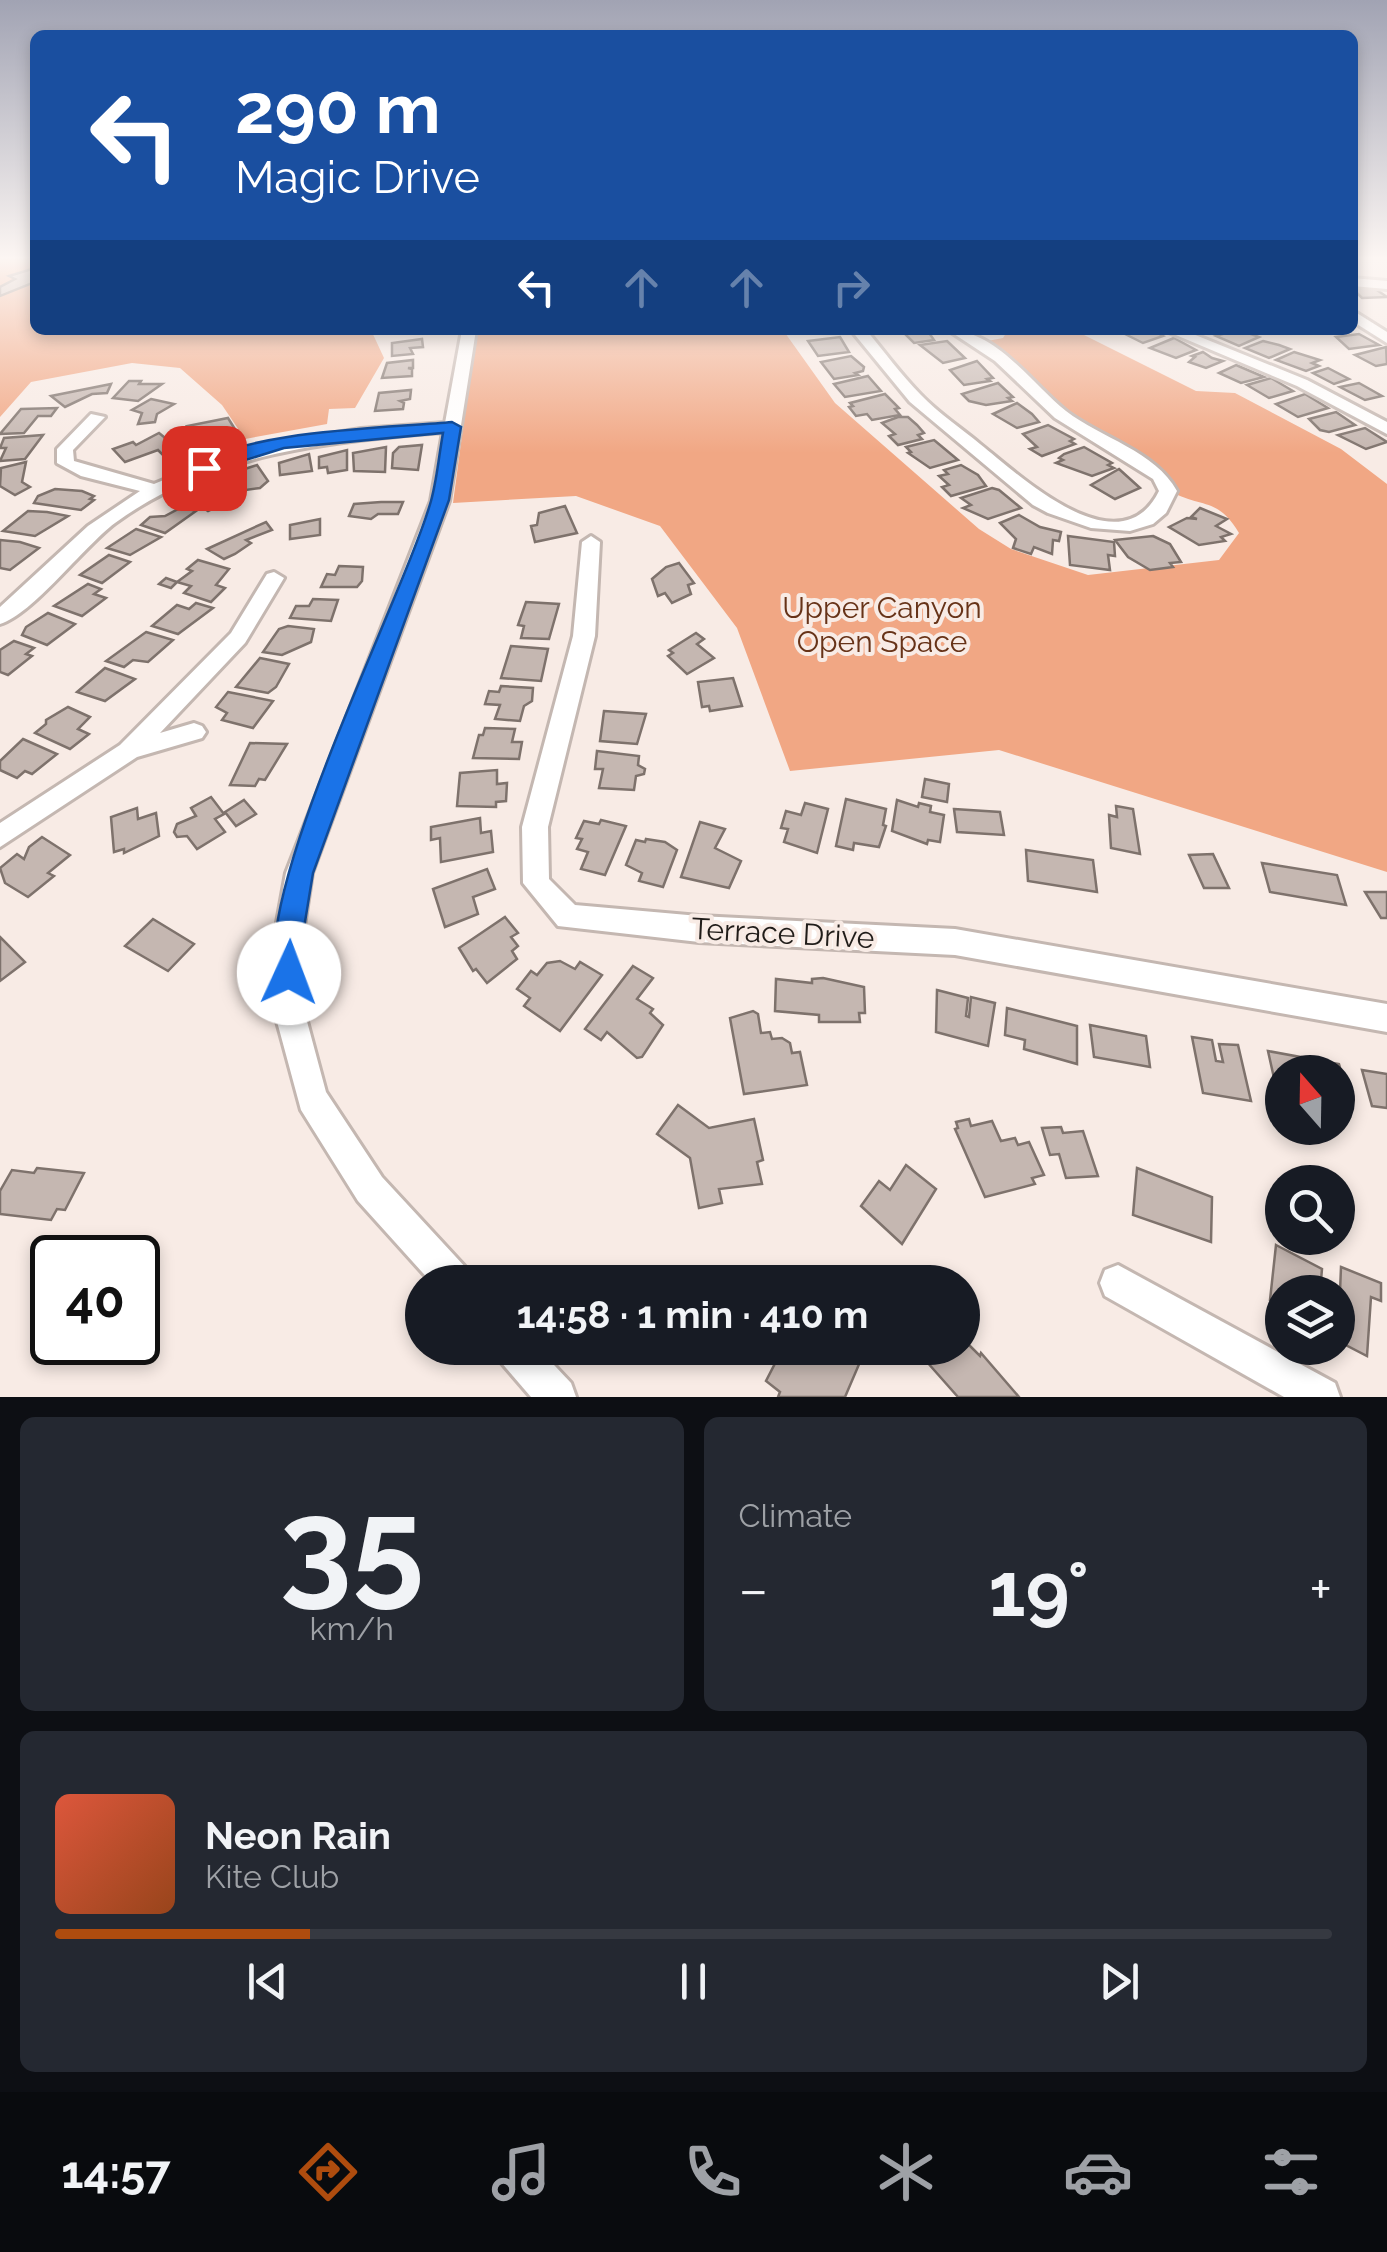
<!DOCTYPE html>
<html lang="en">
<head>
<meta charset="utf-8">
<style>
  :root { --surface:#171b24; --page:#242831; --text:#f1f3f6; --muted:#9ea1a6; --line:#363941; --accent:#ae4c0e }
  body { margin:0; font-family:Raleway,sans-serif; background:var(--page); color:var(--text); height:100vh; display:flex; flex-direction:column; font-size:38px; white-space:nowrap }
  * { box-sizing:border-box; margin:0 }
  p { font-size:32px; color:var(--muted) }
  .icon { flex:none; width:55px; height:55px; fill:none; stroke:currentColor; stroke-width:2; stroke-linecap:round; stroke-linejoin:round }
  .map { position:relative; height:1397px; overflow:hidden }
  .details { display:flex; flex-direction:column; gap:20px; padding:20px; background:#0d0f14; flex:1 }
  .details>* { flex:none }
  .hud { position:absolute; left:30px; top:30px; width:1328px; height:305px; border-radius:15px; box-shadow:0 5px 15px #0003; background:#1a4fa0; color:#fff; overflow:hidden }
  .needle { width:65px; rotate:340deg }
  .fabs { position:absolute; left:1265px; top:1055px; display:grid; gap:20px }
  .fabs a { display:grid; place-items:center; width:90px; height:90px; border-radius:50%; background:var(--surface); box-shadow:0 5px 15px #0003; font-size:50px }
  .speed { position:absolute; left:30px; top:1235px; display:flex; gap:20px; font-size:50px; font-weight:700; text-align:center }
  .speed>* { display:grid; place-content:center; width:130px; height:130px; border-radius:50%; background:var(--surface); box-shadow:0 5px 15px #0003; line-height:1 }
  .speed .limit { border:5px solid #111; border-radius:15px; background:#fff; color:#111 }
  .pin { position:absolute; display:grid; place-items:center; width:85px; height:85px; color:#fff; margin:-42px; border-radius:20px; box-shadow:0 5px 15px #0006 }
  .me { position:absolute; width:110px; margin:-55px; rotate:2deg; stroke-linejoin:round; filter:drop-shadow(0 0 8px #0008) }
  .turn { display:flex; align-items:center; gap:35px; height:210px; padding:0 40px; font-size:45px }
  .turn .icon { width:130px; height:130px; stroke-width:2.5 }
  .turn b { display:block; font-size:70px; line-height:85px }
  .lanes { display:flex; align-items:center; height:95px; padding:0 40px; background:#0003; justify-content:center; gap:50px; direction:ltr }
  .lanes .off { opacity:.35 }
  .big { font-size:75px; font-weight:700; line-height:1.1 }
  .details .tile { flex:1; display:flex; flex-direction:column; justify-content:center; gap:15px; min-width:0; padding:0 35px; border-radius:15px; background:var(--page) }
  .details .dial { align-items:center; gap:0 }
  .dial b { font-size:130px; line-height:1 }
  .song { display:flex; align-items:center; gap:30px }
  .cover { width:120px; height:120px; border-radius:15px; background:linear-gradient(135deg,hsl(10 70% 55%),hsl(20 70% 35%)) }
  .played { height:10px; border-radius:5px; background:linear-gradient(90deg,var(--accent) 20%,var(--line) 20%) }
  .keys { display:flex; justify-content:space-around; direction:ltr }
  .heat { display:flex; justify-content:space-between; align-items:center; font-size:55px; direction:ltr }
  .details .tiles { flex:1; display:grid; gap:20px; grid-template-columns:1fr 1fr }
  .tile:last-child { grid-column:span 2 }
  .trip { position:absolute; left:405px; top:1265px; width:575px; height:100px; border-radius:50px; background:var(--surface); box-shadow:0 5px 15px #0003; font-weight:700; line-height:100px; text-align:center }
  .dock { display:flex; height:160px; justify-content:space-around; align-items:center; background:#090b0e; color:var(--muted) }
  .dock .icon { width:70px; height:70px }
  .dock .on { color:var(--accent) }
  .dock b { font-size:45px; color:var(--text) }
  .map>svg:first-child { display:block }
  .green { fill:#f1a784 }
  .building { fill:#c5b7b1; stroke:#7e726c; stroke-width:2.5 }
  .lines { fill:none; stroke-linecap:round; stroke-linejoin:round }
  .minor-casing { stroke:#c4b7b1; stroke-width:6 }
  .minor { fill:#fff; fill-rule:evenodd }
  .route { fill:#1a73e8; stroke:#114b97; stroke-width:2.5 }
  .labels { text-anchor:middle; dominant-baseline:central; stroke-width:8; stroke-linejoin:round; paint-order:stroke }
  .park-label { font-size:30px; fill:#673318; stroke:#f8ebe5 }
  .street-label { font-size:30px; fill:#201c19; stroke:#f8ebe5 }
</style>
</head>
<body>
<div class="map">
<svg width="1387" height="1397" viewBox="0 0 1387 1397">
  <rect width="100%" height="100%" fill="#f8ebe5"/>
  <g class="green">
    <polygon points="0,257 35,257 35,330 371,330 384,358 355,408 329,409 327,424 245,439 222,405 180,368 132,363 31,382 0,417"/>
    <path d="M 476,330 L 783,330 L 835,403 L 979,529 L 1011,549 L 1088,575 L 1219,560 L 1239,533 C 1217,496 1202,509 1170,491 C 1103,454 1038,393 982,342 L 1003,338 L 1008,330 L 1074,330 L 1196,391 L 1235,393 L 1341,449 L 1387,484 L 1387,872 L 999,750 L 790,771 L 737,628 L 660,526 L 576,496 L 453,503 Z"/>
  </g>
  <g class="building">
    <polygon points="35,268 35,282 0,296 0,287 15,279 9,276"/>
    <polygon points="1352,288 1374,288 1387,297 1362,298"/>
    <polygon points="901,330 927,330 934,340 914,343"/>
    <polygon points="1129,330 1152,330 1163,336 1143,343 1125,334"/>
    <polygon points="1236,330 1251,334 1259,337 1239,346 1216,336"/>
    <polygon points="1359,334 1379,345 1349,349 1336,337"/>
    <polygon points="840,337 849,352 818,356 808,341"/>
    <polygon points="1174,338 1196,350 1176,358 1150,348"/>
    <polygon points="422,339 423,347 410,348 413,354 392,356 392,343"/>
    <polygon points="947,341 965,358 943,363 920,345"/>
    <polygon points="1263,341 1279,345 1290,349 1269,358 1245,348"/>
    <polygon points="1386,347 1387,364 1376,366 1355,355"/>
    <polygon points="1203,352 1212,358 1223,361 1206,368 1189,362 1195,357 1192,356"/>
    <polygon points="1294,352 1320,360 1312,363 1319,366 1306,371 1276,360"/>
    <polygon points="851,356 864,367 863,371 855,373 858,375 834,379 821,362"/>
    <polygon points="413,360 413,368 408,368 412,369 412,376 382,378 387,363"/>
    <polygon points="977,361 993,378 987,379 990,381 964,385 950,370"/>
    <polygon points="1236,365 1264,377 1241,383 1219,373"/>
    <polygon points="1328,368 1349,379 1334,384 1313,373"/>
    <polygon points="868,376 881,391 845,397 834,384"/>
    <polygon points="1271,378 1293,391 1269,398 1247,385"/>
    <polygon points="129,381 141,381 139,384 162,384 138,401 113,398"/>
    <polygon points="998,383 1013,397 1008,398 1012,401 986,405 969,401 962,394"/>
    <polygon points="1359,383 1382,396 1365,400 1340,387"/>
    <polygon points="111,384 107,393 92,394 65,407 51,396"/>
    <polygon points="411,390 410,399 400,401 404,403 403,409 375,411 379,393"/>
    <polygon points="885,394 899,408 895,409 900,415 872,420 867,414 856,416 849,407 853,406 850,403"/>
    <polygon points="1305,394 1328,408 1298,417 1276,404"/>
    <polygon points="151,399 174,404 157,414 155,422 138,424 142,413 132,410"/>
    <polygon points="1017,403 1032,414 1039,422 1017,428 993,414"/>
    <polygon points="57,408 51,416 38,416 24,433 0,434 21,409"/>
    <polygon points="1336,412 1355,425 1329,432 1320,430 1309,419"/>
    <polygon points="898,417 908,417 917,425 924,433 918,435 922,439 898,445 889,436 895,434 882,423"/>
    <polygon points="228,418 238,434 222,439 214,433 196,440 187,426"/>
    <polygon points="1048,425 1074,439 1070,441 1075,444 1042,456 1030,449 1037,447 1023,434"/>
    <polygon points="1365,428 1387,442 1366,449 1338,435"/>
    <polygon points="159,433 184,453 167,459 158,450 125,462 113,449 133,442 136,445"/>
    <polygon points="43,435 25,459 0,461 6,448 0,448 4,438"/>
    <polygon points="934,440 958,460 930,468 908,453 911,452 906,447"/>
    <polygon points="422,445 418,470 392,468 393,453 399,447"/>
    <polygon points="386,447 385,472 354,471 353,453"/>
    <polygon points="1084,447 1112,463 1108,465 1114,468 1092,476 1056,463 1063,460 1059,458 1064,454"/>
    <polygon points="347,450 347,470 328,473 327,467 319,468 319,457"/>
    <polygon points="309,454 312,471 280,475 279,463"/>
    <polygon points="26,462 22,482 30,487 15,495 0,486 1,468"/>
    <polygon points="257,465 268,481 260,488 239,491 229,474"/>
    <polygon points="961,465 978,475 986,486 951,496 942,487 949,485 939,476 948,474 944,470"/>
    <polygon points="1119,469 1140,488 1115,499 1091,485"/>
    <polygon points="217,482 230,490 220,495 229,501 208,511 193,501 182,499"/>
    <polygon points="992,488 999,490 1021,508 988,519 963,508 971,505 961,498"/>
    <polygon points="55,489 82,491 94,496 90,499 94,500 81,510 34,503 38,496"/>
    <polygon points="381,502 403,502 398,514 378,514 371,519 349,516 354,504"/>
    <polygon points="565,506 577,533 535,542 531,526 537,525 539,513"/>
    <polygon points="182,507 196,511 165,533 141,525 150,517 165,516"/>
    <polygon points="1200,508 1227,519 1216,526 1231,534 1221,537 1225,541 1199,545 1169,527 1187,518 1197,519 1191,517"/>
    <polygon points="28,511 47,512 68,516 35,536 3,531"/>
    <polygon points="1019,515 1040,527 1061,532 1059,541 1053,540 1052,554 1034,547 1031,554 1013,548 1016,539 1000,523"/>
    <polygon points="320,519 320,535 290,539 290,525"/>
    <polygon points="266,522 272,530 246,540 251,543 235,554 224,559 207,549"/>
    <polygon points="136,529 161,537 130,555 107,548"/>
    <polygon points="1068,536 1114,542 1115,556 1108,555 1110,570 1070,565"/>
    <polygon points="1153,536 1170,544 1181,562 1170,563 1173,567 1150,570 1128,557 1115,540"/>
    <polygon points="0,540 20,542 39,548 10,570 0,568"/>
    <polygon points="109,555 130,562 102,583 80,575"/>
    <polygon points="198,560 229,569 216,585 225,588 211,602 184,593 191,586 177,582 171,588 159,584 166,578 177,582 192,571 187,569"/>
    <polygon points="679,563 694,583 688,585 691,594 672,603 665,593 658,596 652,579 666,567"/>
    <polygon points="339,566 363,567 362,581 357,587 321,587 327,574 335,575"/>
    <polygon points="88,584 101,589 94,594 106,598 82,616 54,606"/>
    <polygon points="313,599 338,600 331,621 290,618 296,606 309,606"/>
    <polygon points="526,602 559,604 549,639 521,638 524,626 518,625"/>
    <polygon points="196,603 213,608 178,634 152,626 177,605 189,609"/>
    <polygon points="48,613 75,624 47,645 22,635 26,627"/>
    <polygon points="288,626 314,629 311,642 282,655 263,652 279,629"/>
    <polygon points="146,632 173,640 148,662 133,660 124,667 106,661"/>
    <polygon points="696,633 704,639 697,644 714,658 687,674 668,656 673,653 669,650"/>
    <polygon points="14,641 34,648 26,654 32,656 8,675 0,672 0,650"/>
    <polygon points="511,646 548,649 541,681 501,678"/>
    <polygon points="260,658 289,664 276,687 268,693 236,687"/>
    <polygon points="105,668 135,679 105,701 77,692"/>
    <polygon points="733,678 742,706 710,711 709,706 702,707 698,682"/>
    <polygon points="501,686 533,688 532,701 524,706 520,721 495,719 500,705 485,704 489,691 499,692"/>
    <polygon points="228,692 273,701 253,728 222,720 227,713 216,707"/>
    <polygon points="68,707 90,717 78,729 89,734 70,749 35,733 46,724 46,720"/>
    <polygon points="604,711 646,714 637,744 600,741"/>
    <polygon points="485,728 515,729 512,742 522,742 519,759 473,758 479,735 483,735"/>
    <polygon points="23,739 57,754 32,774 25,771 17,778 0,770 0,761"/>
    <polygon points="250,743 287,744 265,780 259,779 255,786 230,785"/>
    <polygon points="597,751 639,756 638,765 645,769 644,774 636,776 634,790 599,788 603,769 595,769"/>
    <polygon points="497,770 497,784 507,783 506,801 496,802 496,807 457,806 460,773"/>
    <polygon points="925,779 949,784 947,802 922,797"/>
    <polygon points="211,797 224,814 215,819 225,832 197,849 187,836 177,837 174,832 177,824 196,816 191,808"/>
    <polygon points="846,799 886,809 883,825 886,826 879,847 854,843 853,850 836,846"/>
    <polygon points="244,800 256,814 236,826 225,812"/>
    <polygon points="897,800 918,807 919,803 931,806 930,812 944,815 940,842 928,840 927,844 892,831"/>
    <polygon points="805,803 828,809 817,853 784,842 788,829 781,828 786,811 801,815"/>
    <polygon points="1116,806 1133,809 1140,854 1111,848 1109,815 1117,817"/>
    <polygon points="137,808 138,819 156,813 159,836 124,853 124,849 114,852 111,817"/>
    <polygon points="954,809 1000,812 1004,835 957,832"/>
    <polygon points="480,818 481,833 491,831 493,852 441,862 440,838 431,840 431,827"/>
    <polygon points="601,820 626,826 605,875 581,869 588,852 577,849 582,839 576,838 584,821 599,824"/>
    <polygon points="700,822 725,829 715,848 741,861 729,888 681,877"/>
    <polygon points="42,837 70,855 48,873 54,876 28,897 5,883 0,868 17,854 24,859 29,847"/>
    <polygon points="646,839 665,842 677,850 663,887 639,881 642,873 626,865 636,840 645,842"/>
    <polygon points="1026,850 1093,860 1097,892 1028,881"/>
    <polygon points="1213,854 1229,888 1204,888 1189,855"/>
    <polygon points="1262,863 1337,875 1346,905 1270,892"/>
    <polygon points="487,869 495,889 473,897 478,914 445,927 433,889"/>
    <polygon points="1365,892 1387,892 1387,918 1381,918"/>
    <polygon points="505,917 518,933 511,937 518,946 512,951 517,959 487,983 476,969 473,971 459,948"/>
    <polygon points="153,919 194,944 168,971 125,946"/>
    <polygon points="0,937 25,962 0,981"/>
    <polygon points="560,961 575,969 580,962 602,975 560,1031 524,1006 530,998 517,989 531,971 537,975 547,963"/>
    <polygon points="633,966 653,978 637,999 653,1009 650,1013 663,1025 642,1057 637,1058 607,1032 601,1040 585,1029"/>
    <polygon points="823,978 864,987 865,1013 859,1013 860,1022 819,1022 819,1015 775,1011 776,979 812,983 812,979"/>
    <polygon points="937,990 968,998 966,1016 969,1017 971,997 995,1003 988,1046 936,1032"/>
    <polygon points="1007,1008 1077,1026 1077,1064 1024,1049 1025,1040 1005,1035"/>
    <polygon points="753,1011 758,1014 761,1033 770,1032 772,1039 782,1038 790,1043 792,1053 800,1052 807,1085 744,1094 730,1018"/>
    <polygon points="1090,1025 1146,1036 1150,1067 1094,1057"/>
    <polygon points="1192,1037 1212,1040 1216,1061 1223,1062 1219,1044 1238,1045 1251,1101 1203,1093"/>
    <polygon points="1268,1051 1339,1064 1349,1099 1339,1097 1341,1106 1338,1106 1338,1072 1282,1072 1282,1088 1276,1087"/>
    <polygon points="1362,1070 1387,1074 1387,1108 1372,1106"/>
    <polygon points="678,1105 709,1128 754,1119 763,1160 757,1162 762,1184 719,1189 722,1203 699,1208 690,1158 657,1134"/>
    <polygon points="969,1119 971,1126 992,1121 1001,1141 1015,1138 1018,1145 1029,1142 1044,1175 1032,1178 1035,1184 985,1197 955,1129 958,1128 956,1122"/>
    <polygon points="1061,1127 1063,1133 1083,1131 1098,1176 1066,1178 1059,1154 1050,1155 1042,1128"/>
    <polygon points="906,1165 936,1189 902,1244 861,1206 879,1181 890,1190"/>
    <polygon points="37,1168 84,1173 65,1210 57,1209 51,1220 0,1214 0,1191 12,1170 34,1173"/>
    <polygon points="1137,1168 1212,1197 1211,1242 1133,1215"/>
    <polygon points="1276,1245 1322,1269 1320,1292 1282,1292 1282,1307 1270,1300"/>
    <polygon points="1341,1267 1381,1283 1381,1301 1371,1297 1367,1356 1338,1341"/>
    <polygon points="962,1338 980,1356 981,1353 1019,1397 958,1397 927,1362 938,1348 962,1348"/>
    <polygon points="783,1348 854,1348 863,1355 845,1397 778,1397 780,1392 766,1381"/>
  </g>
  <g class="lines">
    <g class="minor-casing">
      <g id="minor">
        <polygon points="1352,278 1387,281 1387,289 1352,286"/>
        <polygon points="1352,310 1387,332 1387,343 1352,321"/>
        <path d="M 462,330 L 476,330 L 449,501 L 312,873 L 302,939 L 305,1014 L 326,1092 L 382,1177 L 467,1269 L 472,1282 L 431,1282 L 358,1201 L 301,1110 L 275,1014 L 274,939 L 286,873 L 431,501 L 443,432 C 328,441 211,453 115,523 C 83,547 33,614 0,624 L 0,607 L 88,526 L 140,491 L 81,476 L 57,463 L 57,449 L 91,414 L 105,417 L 73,450 L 74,461 L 154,484 L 224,455 L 273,443 L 361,429 L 445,423 Z"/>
        <path d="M 851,330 L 866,330 C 884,351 901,375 921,395 C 938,413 961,428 980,444 C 1020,476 1120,570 1159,491 L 1153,479 L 1055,418 L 995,361 L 948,330 C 996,330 1031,383 1066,411 C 1101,438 1155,451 1177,491 L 1166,513 L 1153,524 L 1130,531 L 1091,528 L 1048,513 L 1033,505 L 910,402 Z"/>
        <polygon points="1164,330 1183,330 1307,380 1387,422 1387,434 1297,386"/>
        <polygon points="591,536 600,542 595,636 548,827 549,879 575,905 699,916 955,929 1387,1004 1387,1032 955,955 699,942 558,926 523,883 522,827 573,636 582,542"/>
        <polygon points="274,572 284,578 245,643 160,733 194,723 202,726 206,732 202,738 137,757 0,847 0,823 120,745 231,633 267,574"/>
        <polygon points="1118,1265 1335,1383 1340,1397 1284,1397 1105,1296 1100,1283 1105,1270"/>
        <polygon points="494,1348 538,1348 571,1383 576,1397 531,1397 500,1361"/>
      </g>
    </g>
    <use href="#minor" class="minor"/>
  </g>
  <linearGradient id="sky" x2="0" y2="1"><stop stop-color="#a1a3b3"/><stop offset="0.57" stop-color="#fcf6f3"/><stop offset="1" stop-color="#fcf6f3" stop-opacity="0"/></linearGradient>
  <rect width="1387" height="453" fill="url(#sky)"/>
  <path class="route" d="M 452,422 L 461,427 L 449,500 L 313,873 L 302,940 L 304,973 L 300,983 L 289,987 L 279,983 C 245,906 404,596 431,501 C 437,479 439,455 443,433 L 284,448 L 204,473 L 195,468 C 237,430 394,428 452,422 Z"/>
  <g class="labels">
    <g class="park-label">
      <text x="882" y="607">Upper Canyon<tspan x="882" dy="34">Open Space</tspan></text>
    </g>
    <g class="street-label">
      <text transform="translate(783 933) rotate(3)">Terrace Drive</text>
    </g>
  </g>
</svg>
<div class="fabs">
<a><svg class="needle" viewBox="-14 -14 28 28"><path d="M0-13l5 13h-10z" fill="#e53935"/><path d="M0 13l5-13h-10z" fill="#9ea1a6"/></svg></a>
<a><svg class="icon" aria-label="search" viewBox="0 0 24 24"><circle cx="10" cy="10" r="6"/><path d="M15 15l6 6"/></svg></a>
<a><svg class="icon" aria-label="layers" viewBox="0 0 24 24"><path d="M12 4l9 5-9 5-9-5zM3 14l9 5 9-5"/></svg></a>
</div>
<div class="speed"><div class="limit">40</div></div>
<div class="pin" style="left:204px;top:468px;background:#d93025"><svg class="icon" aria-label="arrive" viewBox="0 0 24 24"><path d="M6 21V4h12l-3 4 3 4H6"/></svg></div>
<svg class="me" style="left:289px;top:973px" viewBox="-20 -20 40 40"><circle r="19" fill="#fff"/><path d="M0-13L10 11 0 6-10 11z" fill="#1a73e8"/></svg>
<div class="trip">14:58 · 1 min · 410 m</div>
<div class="hud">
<div class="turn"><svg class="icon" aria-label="left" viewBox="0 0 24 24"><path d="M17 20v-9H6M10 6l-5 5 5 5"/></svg><div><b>290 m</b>Magic Drive</div></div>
<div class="lanes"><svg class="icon" aria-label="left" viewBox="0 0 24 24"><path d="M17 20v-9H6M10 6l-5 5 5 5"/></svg><svg class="icon off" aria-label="ahead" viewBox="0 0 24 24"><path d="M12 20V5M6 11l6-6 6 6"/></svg><svg class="icon off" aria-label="ahead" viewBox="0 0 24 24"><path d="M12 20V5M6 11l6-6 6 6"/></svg><svg class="icon off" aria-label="right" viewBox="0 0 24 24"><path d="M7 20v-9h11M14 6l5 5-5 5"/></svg></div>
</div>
</div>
<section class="details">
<div class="tiles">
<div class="tile dial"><b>35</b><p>km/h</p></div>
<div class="tile"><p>Climate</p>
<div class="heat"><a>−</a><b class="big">19°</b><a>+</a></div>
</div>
<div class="tile">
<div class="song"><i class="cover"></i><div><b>Neon Rain</b><p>Kite Club</p></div></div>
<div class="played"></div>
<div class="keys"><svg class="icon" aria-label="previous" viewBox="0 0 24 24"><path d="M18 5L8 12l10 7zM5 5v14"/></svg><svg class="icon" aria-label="pause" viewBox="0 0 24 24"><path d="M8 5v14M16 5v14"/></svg><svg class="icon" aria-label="next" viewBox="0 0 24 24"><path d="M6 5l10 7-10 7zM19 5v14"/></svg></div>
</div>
</div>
</section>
<nav class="dock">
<b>14:57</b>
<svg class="icon on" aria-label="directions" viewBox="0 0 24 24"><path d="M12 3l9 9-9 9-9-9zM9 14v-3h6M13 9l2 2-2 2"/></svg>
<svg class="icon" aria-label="music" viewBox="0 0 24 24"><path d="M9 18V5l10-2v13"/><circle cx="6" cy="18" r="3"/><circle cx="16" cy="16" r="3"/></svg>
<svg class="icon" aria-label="phone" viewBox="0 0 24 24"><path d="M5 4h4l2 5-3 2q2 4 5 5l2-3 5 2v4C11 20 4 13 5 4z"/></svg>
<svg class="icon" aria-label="climate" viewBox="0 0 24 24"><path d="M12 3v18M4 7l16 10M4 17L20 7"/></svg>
<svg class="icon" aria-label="car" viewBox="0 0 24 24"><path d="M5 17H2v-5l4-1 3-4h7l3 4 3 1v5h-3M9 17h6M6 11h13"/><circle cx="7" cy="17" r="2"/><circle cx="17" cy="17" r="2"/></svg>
<svg class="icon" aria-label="filters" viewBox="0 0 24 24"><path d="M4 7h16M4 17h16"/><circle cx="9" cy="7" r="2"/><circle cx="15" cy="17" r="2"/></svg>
</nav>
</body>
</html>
